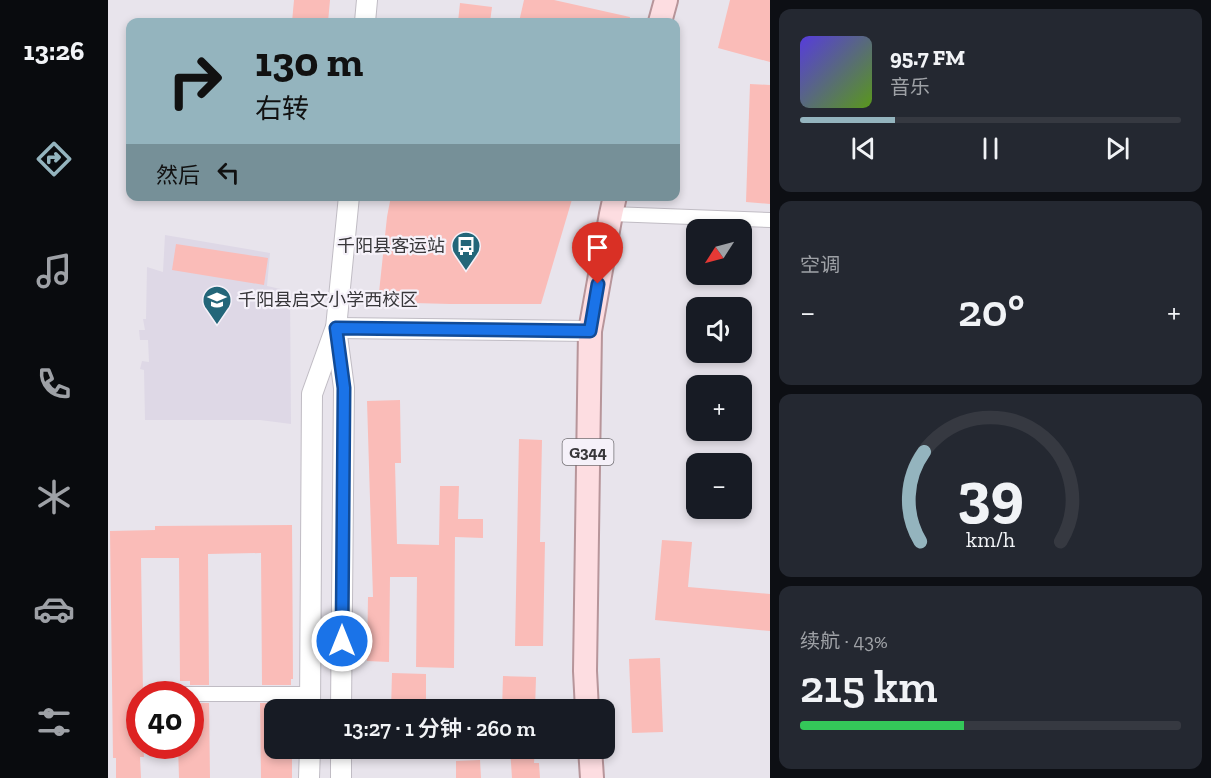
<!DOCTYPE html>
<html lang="zh">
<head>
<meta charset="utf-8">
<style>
  :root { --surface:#171b24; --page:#242831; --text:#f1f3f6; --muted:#9ea1a6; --line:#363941; --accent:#94b4be }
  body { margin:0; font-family:"Zilla Slab","Noto Sans SC",serif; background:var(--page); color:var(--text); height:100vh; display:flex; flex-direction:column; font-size:22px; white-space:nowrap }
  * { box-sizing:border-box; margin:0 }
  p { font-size:20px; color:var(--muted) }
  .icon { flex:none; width:33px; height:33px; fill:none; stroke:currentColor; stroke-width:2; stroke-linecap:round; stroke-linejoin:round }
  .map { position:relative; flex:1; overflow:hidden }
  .side { display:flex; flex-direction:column; gap:9px; padding:9px; background:#0d0f14; width:441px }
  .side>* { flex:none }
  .top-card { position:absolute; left:18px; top:18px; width:554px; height:183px; border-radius:12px; box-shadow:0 3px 9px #0003; background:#94b4be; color:#111; overflow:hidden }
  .needle { width:39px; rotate:234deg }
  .controls { position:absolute; left:578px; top:219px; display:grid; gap:12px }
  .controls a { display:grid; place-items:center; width:66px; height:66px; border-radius:12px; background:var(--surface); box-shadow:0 3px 9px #0003; font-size:30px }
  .speed { position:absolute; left:18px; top:681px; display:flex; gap:12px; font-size:30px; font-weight:700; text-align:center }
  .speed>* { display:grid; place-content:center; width:78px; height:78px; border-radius:50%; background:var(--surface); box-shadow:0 3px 9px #0003; line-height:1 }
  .speed .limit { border:9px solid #d22; background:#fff; color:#111 }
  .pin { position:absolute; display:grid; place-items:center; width:51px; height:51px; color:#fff; margin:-62px -26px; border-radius:50% 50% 50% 0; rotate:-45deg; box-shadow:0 0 6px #0007 }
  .pin .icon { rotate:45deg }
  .me { position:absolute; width:66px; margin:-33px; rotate:0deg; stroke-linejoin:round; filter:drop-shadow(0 0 4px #0008) }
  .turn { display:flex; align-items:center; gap:21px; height:126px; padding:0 30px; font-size:27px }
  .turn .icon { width:78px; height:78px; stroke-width:2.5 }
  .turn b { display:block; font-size:42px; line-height:51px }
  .then { display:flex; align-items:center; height:57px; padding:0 30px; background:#0003; gap:12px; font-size:22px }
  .big { font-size:45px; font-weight:600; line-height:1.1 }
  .side .tile { flex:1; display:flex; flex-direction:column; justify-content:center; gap:9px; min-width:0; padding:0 21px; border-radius:12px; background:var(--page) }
  .side .dial { align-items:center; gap:0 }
  .dial svg { height:156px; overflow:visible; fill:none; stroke:var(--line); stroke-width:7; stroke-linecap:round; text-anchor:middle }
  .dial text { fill:var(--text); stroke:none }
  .song { display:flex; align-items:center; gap:18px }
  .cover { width:72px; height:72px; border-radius:9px; background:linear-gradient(135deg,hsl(250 70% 55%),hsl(90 70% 35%)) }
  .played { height:6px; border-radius:3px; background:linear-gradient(90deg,var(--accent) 25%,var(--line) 25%) }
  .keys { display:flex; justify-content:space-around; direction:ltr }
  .heat { display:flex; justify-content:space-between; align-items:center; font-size:33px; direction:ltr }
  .charge { height:9px; border-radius:4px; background:linear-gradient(90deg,#34c759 43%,var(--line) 0) }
  .trip { position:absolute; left:156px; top:699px; width:351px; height:60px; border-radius:12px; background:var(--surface); box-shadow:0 3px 9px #0003; font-weight:600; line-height:60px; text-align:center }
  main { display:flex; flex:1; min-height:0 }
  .tabs { display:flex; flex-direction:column; width:108px; justify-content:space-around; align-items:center; background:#090b0e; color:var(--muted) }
  .tabs .icon { width:42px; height:42px }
  .tabs .on { color:var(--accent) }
  .tabs b { font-size:27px; color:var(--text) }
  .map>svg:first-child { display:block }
  .built { fill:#ded8e6 }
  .building { fill:#fabcb8 }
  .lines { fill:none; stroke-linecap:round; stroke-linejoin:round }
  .street-casing { stroke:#c0bcc4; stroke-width:16 }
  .secondary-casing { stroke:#c0bcc4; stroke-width:22 }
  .primary-casing { stroke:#b7959a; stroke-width:26 }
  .street { stroke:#fff; stroke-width:14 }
  .secondary { stroke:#fff; stroke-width:20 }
  .primary { stroke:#fddde1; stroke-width:22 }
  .route-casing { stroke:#114b97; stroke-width:15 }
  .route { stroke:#1a73e8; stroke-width:10 }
  .labels { text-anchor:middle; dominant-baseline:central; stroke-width:4.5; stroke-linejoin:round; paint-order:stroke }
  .shield { fill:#f5f1f9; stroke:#716f73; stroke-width:1.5 }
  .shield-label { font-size:16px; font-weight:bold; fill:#38373a }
  .poi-label { font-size:18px; fill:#38373a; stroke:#f5f1f9; text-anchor:end }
</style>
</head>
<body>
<main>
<nav class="tabs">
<b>13:26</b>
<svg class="icon on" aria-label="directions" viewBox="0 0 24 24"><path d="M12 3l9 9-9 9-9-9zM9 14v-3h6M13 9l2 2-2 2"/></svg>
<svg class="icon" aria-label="music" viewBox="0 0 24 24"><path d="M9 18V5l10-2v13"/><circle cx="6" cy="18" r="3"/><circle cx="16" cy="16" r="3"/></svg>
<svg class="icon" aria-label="phone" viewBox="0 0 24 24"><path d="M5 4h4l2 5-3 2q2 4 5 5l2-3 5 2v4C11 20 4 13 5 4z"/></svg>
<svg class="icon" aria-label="climate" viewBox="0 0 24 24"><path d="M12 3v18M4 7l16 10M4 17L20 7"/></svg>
<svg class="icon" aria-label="car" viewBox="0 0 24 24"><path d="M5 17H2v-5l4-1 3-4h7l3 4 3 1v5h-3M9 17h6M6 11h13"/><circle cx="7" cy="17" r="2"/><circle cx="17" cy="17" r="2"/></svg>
<svg class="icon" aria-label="filters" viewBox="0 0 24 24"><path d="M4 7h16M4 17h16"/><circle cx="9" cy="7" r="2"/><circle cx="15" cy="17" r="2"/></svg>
</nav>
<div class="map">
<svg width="662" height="778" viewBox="0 0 662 778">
  <rect width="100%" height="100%" fill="#e8e4ec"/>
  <polygon class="built" points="57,235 162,253 159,286 182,291 183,424 152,420 37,420 36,370 32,369 34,361 41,362 40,340 32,340 31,330 37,330 35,319 38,319 39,267 55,272"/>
  <g class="building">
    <polygon points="186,0 222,0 220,22 184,22"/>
    <polygon points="416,0 446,0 522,17 521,22 411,22"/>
    <polygon points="622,0 662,0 662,62 610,48"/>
    <polygon points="352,3 384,7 382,22 350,22"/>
    <polygon points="642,84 662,85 662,204 638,202"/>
    <polygon points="283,196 465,196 433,304 342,304 270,302 279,217"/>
    <polygon points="68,244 160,258 156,285 64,270"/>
    <polygon points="292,400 293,463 287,463 289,544 331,545 332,486 351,486 350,519 375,519 375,538 347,537 346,668 308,667 309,577 282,577 281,662 259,661 260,597 265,597 259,401"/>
    <polygon points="411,439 434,440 432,542 437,542 435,646 407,646"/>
    <polygon points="184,525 185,679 183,679 183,685 154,685 153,553 100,554 101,685 82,685 82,681 72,681 71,558 33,558 35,694 32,694 32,746 35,746 36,757 32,757 33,778 8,778 8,758 5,758 2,531 47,530 47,526"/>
    <polygon points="554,540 584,542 580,587 662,594 662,631 547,620"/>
    <polygon points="552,658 555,732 524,733 521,659"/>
    <polygon points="284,673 318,674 318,710 283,710"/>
    <polygon points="395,676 428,677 427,710 394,710"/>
    <polygon points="82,703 101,703 102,778 71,778 70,746 82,746"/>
    <polygon points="152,703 183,703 183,710 166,710 166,748 184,748 184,778 153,778"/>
    <polygon points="402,748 427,748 426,763 431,763 432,778 404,778"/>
    <polygon points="372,760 373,778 348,778 348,761"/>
  </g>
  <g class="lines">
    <g class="street-casing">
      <g id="street">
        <polyline points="503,214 662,220"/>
        <polyline points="53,694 202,694"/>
      </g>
    </g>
    <g class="secondary-casing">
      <g id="secondary">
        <polyline points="257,22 259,0"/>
        <polyline points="228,328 482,331"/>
        <polyline points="202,710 204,394 227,330"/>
        <polyline points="233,710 236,388 228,328 241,196"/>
        <polyline points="201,778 202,748"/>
        <polyline points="233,778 233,748"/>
      </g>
    </g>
    <g class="primary-casing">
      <g id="primary">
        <polyline points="552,22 558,0"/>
        <polyline points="479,710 477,671 482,331 503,214 507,196"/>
        <polyline points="482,748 484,778"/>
      </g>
    </g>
    <use href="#street" class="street"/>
    <use href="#secondary" class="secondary"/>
    <use href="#primary" class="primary"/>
  </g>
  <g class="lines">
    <g class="route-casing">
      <polyline id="route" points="234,641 236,388 228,328 482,331 490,284"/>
    </g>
    <use href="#route" class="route"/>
  </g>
  <defs>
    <g id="bus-pin" transform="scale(1.5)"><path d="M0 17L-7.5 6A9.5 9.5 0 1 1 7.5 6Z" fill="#236679" stroke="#f5f1f9"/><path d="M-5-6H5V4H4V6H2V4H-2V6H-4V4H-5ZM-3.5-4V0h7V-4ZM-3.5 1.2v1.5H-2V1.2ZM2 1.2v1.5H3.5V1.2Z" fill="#fff"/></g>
    <g id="school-pin" transform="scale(1.5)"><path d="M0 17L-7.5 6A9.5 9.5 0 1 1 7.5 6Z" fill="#236679" stroke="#f5f1f9"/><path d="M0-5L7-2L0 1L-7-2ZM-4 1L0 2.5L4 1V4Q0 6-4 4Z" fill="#fff"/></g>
  </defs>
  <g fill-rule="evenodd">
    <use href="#bus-pin" x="358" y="246"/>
    <use href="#school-pin" x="109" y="300"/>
  </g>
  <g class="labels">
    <rect class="shield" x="454.5" y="439" width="51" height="26" rx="4.5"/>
    <g class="shield-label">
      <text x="480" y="452">G344</text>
    </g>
    <g class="poi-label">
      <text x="337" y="246">千阳县客运站</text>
      <text x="130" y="300" text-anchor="start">千阳县启文小学西校区</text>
    </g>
  </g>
</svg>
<div class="controls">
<a><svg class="needle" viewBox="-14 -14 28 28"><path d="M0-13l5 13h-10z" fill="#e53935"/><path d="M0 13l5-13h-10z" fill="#9ea1a6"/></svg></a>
<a><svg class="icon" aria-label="sound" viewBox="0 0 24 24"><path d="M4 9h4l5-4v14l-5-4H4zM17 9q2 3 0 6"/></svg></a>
<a>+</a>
<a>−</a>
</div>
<div class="speed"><div class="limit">40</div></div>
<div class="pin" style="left:490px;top:284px;background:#d93025"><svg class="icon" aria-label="arrive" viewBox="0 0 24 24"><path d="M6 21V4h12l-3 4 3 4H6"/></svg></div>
<svg class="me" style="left:234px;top:641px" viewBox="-20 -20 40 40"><circle r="17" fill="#1a73e8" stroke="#fff" stroke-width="3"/><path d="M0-11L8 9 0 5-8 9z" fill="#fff"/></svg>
<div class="trip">13:27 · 1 分钟 · 260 m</div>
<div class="top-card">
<div class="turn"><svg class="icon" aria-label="right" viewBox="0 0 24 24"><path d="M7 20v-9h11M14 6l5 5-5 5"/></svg><div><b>130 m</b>右转</div></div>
<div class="then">然后<svg class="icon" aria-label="left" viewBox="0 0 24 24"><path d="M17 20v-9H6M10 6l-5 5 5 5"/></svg></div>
</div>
</div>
<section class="side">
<div class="tile">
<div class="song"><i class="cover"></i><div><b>95.7 FM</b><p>音乐</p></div></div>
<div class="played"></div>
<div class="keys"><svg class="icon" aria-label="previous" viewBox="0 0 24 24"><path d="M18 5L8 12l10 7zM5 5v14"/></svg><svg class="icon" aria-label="pause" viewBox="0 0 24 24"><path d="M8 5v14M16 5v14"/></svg><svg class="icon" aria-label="next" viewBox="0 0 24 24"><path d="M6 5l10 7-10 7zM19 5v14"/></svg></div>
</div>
<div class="tile"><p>空调</p>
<div class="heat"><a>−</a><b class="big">20°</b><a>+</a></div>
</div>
<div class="tile dial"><svg viewBox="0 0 100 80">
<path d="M14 69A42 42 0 1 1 86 69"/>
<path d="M14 69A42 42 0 0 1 16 23" stroke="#94b4be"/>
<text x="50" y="56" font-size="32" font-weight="700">39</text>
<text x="50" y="72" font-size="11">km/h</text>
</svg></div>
<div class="tile"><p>续航 · 43%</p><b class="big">215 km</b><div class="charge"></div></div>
</section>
</main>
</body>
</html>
